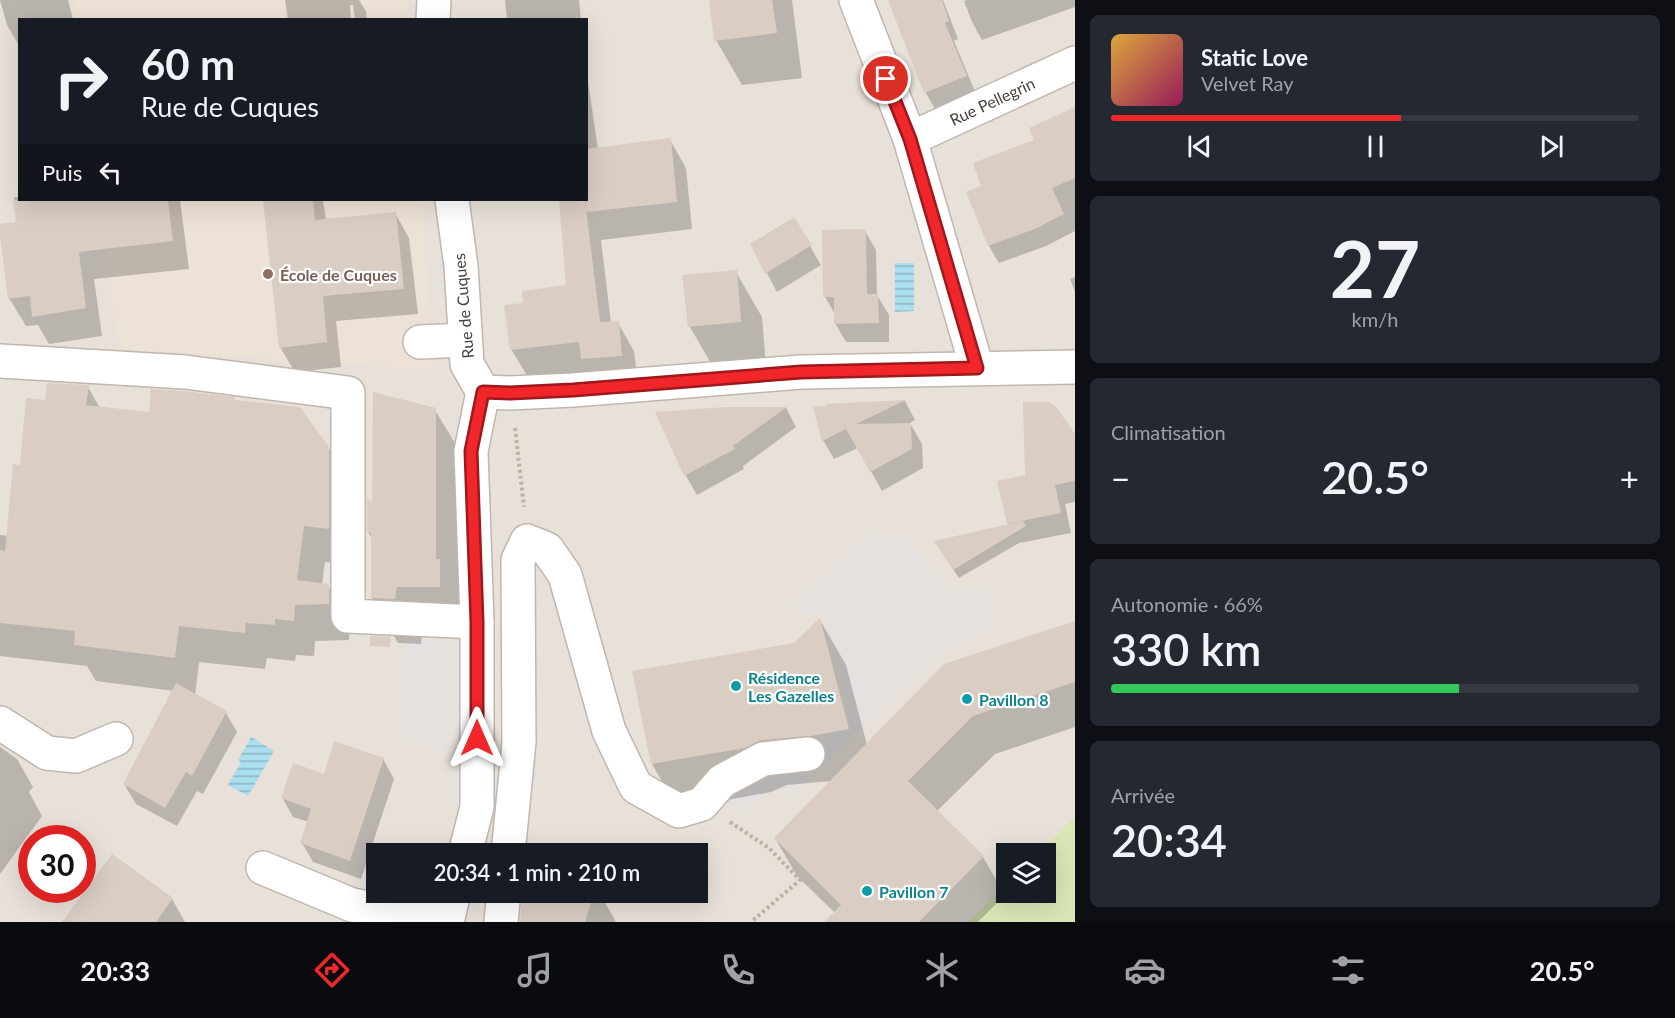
<!DOCTYPE html>
<html lang="fr">
<head>
<meta charset="utf-8">
<style>
  :root { --surface:#171b24; --page:#242831; --text:#f1f3f6; --muted:#9ea1a6; --line:#363941; --accent:#f1262a }
  body { margin:0; font-family:Lato,sans-serif; background:var(--page); color:var(--text); height:100vh; display:flex; flex-direction:column; font-size:22px; white-space:nowrap }
  * { box-sizing:border-box; margin:0 }
  p { font-size:20px; color:var(--muted) }
  .icon { flex:none; width:33px; height:33px; fill:none; stroke:currentColor; stroke-width:2; stroke-linecap:round; stroke-linejoin:round }
  .map { position:relative; flex:1; overflow:hidden }
  .side { display:flex; flex-direction:column; gap:15px; padding:15px; background:#0d0f14; width:600px }
  .side>* { flex:none }
  .hud { position:absolute; left:18px; top:18px; width:570px; height:183px; border-radius:0px; box-shadow:0 6px 24px #0002; background:#171b24; color:var(--text); overflow:hidden }
  .buttons { position:absolute; left:996px; top:843px; display:grid; gap:12px }
  .buttons a { display:grid; place-items:center; width:60px; height:60px; border-radius:0px; background:var(--surface); box-shadow:0 6px 24px #0002; font-size:30px }
  .speed { position:absolute; left:18px; top:825px; display:flex; gap:12px; font-size:30px; font-weight:700; text-align:center }
  .speed>* { display:grid; place-content:center; width:78px; height:78px; border-radius:50%; background:var(--surface); box-shadow:0 6px 24px #0002; line-height:1 }
  .speed .limit { border:9px solid #d22; background:#fff; color:#111 }
  .pin { position:absolute; display:grid; place-items:center; width:51px; height:51px; color:#fff; margin:-26px; border:3px solid #fff; border-radius:50%; box-shadow:0 2px 6px #0007 }
  .me { position:absolute; width:66px; margin:-33px; rotate:0deg; stroke-linejoin:round; filter:drop-shadow(0 0 4px #0008) }
  .turn { display:flex; align-items:center; gap:21px; height:126px; padding:0 24px; font-size:27px }
  .turn .icon { width:78px; height:78px; stroke-width:2.5 }
  .turn b { display:block; font-size:42px; line-height:51px }
  .then { display:flex; align-items:center; height:57px; padding:0 24px; background:#0003; gap:12px; font-size:22px }
  .big { font-size:45px; font-weight:600; line-height:1.1 }
  .side .card { flex:1; display:flex; flex-direction:column; justify-content:center; gap:9px; min-width:0; padding:0 21px; border-radius:9px; background:var(--page) }
  .side .dial { align-items:center; gap:0 }
  .dial b { font-size:78px; line-height:1 }
  .song { display:flex; align-items:center; gap:18px }
  .cover { width:72px; height:72px; border-radius:9px; background:linear-gradient(135deg,hsl(40 70% 55%),hsl(330 70% 35%)) }
  .played { height:6px; border-radius:3px; background:linear-gradient(90deg,var(--accent) 55%,var(--line) 55%) }
  .keys { display:flex; justify-content:space-around; direction:ltr }
  .heat { display:flex; justify-content:space-between; align-items:center; font-size:33px; direction:ltr }
  .charge { height:9px; border-radius:4px; background:linear-gradient(90deg,#34c759 66%,var(--line) 0) }
  .trip { position:absolute; left:366px; top:843px; width:342px; height:60px; border-radius:0px; background:var(--surface); box-shadow:0 6px 24px #0002; font-weight:600; line-height:60px; text-align:center }
  .dock { display:flex; height:96px; justify-content:space-around; align-items:center; background:#090b0e; color:var(--muted) }
  .dock .icon { width:42px; height:42px }
  .dock .on { color:var(--accent) }
  .dock b { font-size:27px; color:var(--text) }
  main { display:flex; flex:1; min-height:0 }
  .map>svg:first-child { display:block }
  .residential { fill:#e8e1d9; fill-rule:evenodd }
  .education { fill:#ede2d6 }
  .pitch { fill:#d9e7b6 }
  .parking { fill:#e4e1df }
  .water { fill:url(#water-rules) }
  .shadow { fill:#0003 }
  .building { fill:#d9cdc4 }
  .lines { fill:none; stroke-linecap:round; stroke-linejoin:round }
  .minor-casing { stroke:#c0b6ae; stroke-width:36 }
  .path { stroke:#c1b09f; stroke-width:4; stroke-dasharray:3 3; stroke-linecap:butt }
  .minor { stroke:#fff; stroke-width:33 }
  .route-casing { stroke:#9d191b; stroke-width:15 }
  .route { stroke:#f1262a; stroke-width:10 }
  .education-dot { fill:#8d6e63; stroke:#fff; stroke-width:2 }
  .culture-dot { fill:#0f9aa8; stroke:#fff; stroke-width:2 }
  .labels { text-anchor:middle; dominant-baseline:central; stroke-width:4.5; stroke-linejoin:round; paint-order:stroke }
  .street-label { font-size:16px; fill:#494039; stroke:#fff }
  .education-label { font-size:16px; font-weight:bold; fill:#785e54; stroke:#fff; text-anchor:start }
  .culture-label { font-size:16px; font-weight:bold; fill:#0d838f; stroke:#fff; text-anchor:start }
</style>
</head>
<body>
<main>
<div class="map">
<svg width="1075" height="922" viewBox="0 0 1075 922">
  <defs>
    <pattern id="water-rules" width="6" height="5" patternUnits="userSpaceOnUse" patternTransform="scale(1.5)"><rect width="6" height="5" fill="#abdeee"/><path d="M0 2.5h6" fill="none" stroke="#8db5c2"/></pattern>
  </defs>
  <rect width="100%" height="100%" fill="#f5f0eb"/>
  <path class="residential" d="M 0,0 L 1075,0 L 1075,922 L 0,922 ZM 20,20 L 586,20 L 586,200 L 20,200 ZM 32,838 L 82,838 L 82,890 L 32,890 ZM 376,854 L 698,854 L 698,892 L 376,892 ZM 1006,854 L 1046,854 L 1046,892 L 1006,892 Z"/>
  <g class="education">
    <polygon points="75,0 407,0 408,19 73,19"/>
    <polygon points="98,200 422,200 434,370 119,348"/>
  </g>
  <polygon class="pitch" points="1075,817 1075,922 968,922 1006,884 1006,892 1046,892 1046,854 1038,853"/>
  <g class="parking">
    <polygon points="871,531 908,539 947,590 986,588 997,627 940,654 788,800 768,790 741,815 723,798 755,765 771,776 785,763 795,774 849,718 828,617 789,609"/>
    <polygon points="449,636 448,756 403,738 405,641"/>
  </g>
  <g class="water">
    <polygon points="895,263 914,263 914,311 895,312"/>
    <polygon points="251,737 274,751 248,796 228,785 241,762 238,760"/>
  </g>
  <g class="shadow">
    <polygon points="0,0 68,0 73,20 20,20 20,47 7,25"/>
    <polygon points="285,0 359,0 366,11 367,20 355,20 353,5 350,5 351,20 288,20"/>
    <polygon points="505,0 579,0 581,20 507,20"/>
    <polygon points="710,0 792,0 802,78 742,85 716,40"/>
    <polygon points="895,0 943,0 958,39 954,41 976,94 936,111 926,93 891,3"/>
    <polygon points="967,0 1075,0 1075,7 982,40 972,22 964,1"/>
    <polygon points="586,68 598,149 670,140 686,168 692,229 601,240 611,323 618,323 634,351 638,384 598,386 589,371 528,377 511,349 524,304 568,286 560,200 586,200"/>
    <polygon points="1075,109 1075,231 1046,246 999,263 989,246 968,193 983,187 1036,141 1031,129"/>
    <polygon points="14,197 20,197 20,200 180,200 189,269 94,279 102,336 49,344 38,325 26,326 9,298 17,224"/>
    <polygon points="265,200 323,200 326,220 395,213 409,238 418,314 336,321 341,367 295,372 280,347"/>
    <polygon points="865,231 876,250 877,295 889,315 889,342 846,342 835,323 835,314 825,297"/>
    <polygon points="752,245 810,246 821,265 777,292"/>
    <polygon points="736,272 762,317 766,367 716,372 690,327 684,276"/>
    <polygon points="1075,277 1075,292 1070,279"/>
    <polygon points="88,387 100,408 150,414 236,402 328,447 349,484 349,565 325,562 322,585 328,586 349,622 349,640 315,641 314,656 296,655 295,661 267,658 265,669 199,662 195,696 226,713 237,732 203,794 197,791 177,826 136,804 124,784 174,691 96,681 87,666 0,656 0,535 8,536 21,466 47,402"/>
    <polygon points="905,401 915,420 910,423 922,444 923,468 882,491 858,448 834,459 823,440 827,406"/>
    <polygon points="726,408 786,408 796,427 743,466 744,469 697,495 686,476 657,413"/>
    <polygon points="435,410 462,455 465,606 422,631 421,644 398,643 372,598 373,540 368,532 373,508"/>
    <polygon points="1065,423 1075,440 1075,502 1065,504 1071,533 1019,543 959,578 941,551 1010,526 999,482 1027,476"/>
    <polygon points="820,620 846,665 867,745 945,665 1075,622 1075,727 995,754 936,812 983,857 1005,895 978,922 826,922 835,913 797,876 775,838 831,781 787,785 771,792 678,809 652,764 795,644"/>
    <polygon points="0,747 17,759 33,787 29,792 42,816 0,874"/>
    <polygon points="383,759 394,779 361,879 313,862 302,843 309,822 293,817 282,797 325,776"/>
    <polygon points="112,856 172,899 185,922 64,922"/>
    <polygon points="526,892 599,892 616,922 521,922"/>
  </g>
  <g class="building">
    <polygon points="709,0 772,0 777,33 714,41"/>
    <polygon points="888,0 942,0 949,21 945,23 967,76 924,93"/>
    <polygon points="1075,107 1075,178 1052,188 1064,214 1035,229 988,246 966,192 981,186 973,163 1034,140 1029,128"/>
    <polygon points="671,138 677,202 586,212 586,149"/>
    <polygon points="13,200 168,200 173,241 79,252 86,308 32,317 30,296 8,299 0,235 0,224 16,222"/>
    <polygon points="263,200 313,200 315,220 396,212 404,289 323,296 327,342 279,348"/>
    <polygon points="559,200 585,200 600,322 619,321 622,356 581,359 579,342 510,350 504,305 523,303 522,291 566,285"/>
    <polygon points="794,217 812,245 765,274 750,244"/>
    <polygon points="866,229 867,294 878,294 879,323 834,324 834,297 823,297 822,230"/>
    <polygon points="737,270 741,322 688,327 682,275"/>
    <polygon points="47,383 89,385 86,405 149,412 151,389 183,391 235,397 235,400 300,407 329,447 329,529 304,526 297,580 329,584 329,604 295,605 294,621 275,619 275,625 246,623 245,633 179,626 175,658 74,645 75,631 0,623 0,550 5,551 13,464 20,465 26,398 45,400"/>
    <polygon points="373,392 436,408 436,559 440,559 440,587 397,587 395,599 371,598 371,533 367,533 367,497 372,504"/>
    <polygon points="906,400 856,424 911,423 912,449 870,472 846,429 822,441 813,407 826,406 826,404"/>
    <polygon points="1023,402 1050,402 1057,408 1075,434 1075,481 1055,485 1061,513 1007,524 997,481 1025,475"/>
    <polygon points="726,407 787,407 733,446 735,449 684,476 655,412"/>
    <polygon points="1023,521 1026,526 953,570 934,541"/>
    <polygon points="820,618 849,729 811,736 761,740 745,748 651,764 632,671 794,643"/>
    <polygon points="1075,621 1075,682 973,716 908,781 984,856 919,922 824,922 841,905 774,838 944,664"/>
    <polygon points="370,636 391,637 390,647 370,646"/>
    <polygon points="176,683 227,711 192,776 186,772 165,808 123,784"/>
    <polygon points="334,741 384,758 350,861 300,843 311,809 281,798 293,763 324,774"/>
    <polygon points="112,854 173,898 156,922 62,922"/>
    <polygon points="525,892 594,892 585,922 520,922 522,902"/>
  </g>
  <g class="lines">
    <g class="minor-casing">
      <g id="minor">
        <polyline points="856,0 910,139 977,368"/>
        <polyline points="433,20 434,0"/>
        <polyline points="910,139 1075,63"/>
        <polyline points="452,200 461,266 467,364 483,392"/>
        <polyline points="420,342 465,340"/>
        <polyline points="0,361 185,372 348,393 348,616 477,622"/>
        <polyline points="483,392 510,393 573,390 801,372 1075,367"/>
        <polyline points="0,723 47,753 76,756 116,739"/>
        <polyline points="465,854 477,807 477,622 471,451 483,392"/>
        <polyline points="508,854 519,742 518,560 527,541 547,549 565,575 609,731 636,787 679,811 702,804 722,781 763,759 808,754"/>
        <polyline points="263,868 352,905 446,922"/>
        <polyline points="447,922 454,892"/>
        <polyline points="501,922 504,892"/>
      </g>
    </g>
    <g class="path">
      <polyline points="515,428 524,507"/>
      <polyline points="730,822 769,848 800,880 751,922"/>
    </g>
    <use href="#minor" class="minor"/>
  </g>
  <g class="lines">
    <g class="route-casing">
      <polyline id="route" points="477,738 477,622 471,451 483,392 510,393 573,390 801,372 977,368 910,139 886,79"/>
    </g>
    <use href="#route" class="route"/>
  </g>
  <circle class="education-dot" cx="268" cy="274" r="6"/>
  <g class="culture-dot">
    <circle cx="736" cy="686" r="6"/>
    <circle cx="967" cy="699" r="6"/>
    <circle cx="867" cy="891" r="6"/>
  </g>
  <g class="labels">
    <g class="street-label">
      <text transform="translate(992 101) rotate(-25)">Rue Pellegrin</text>
      <text transform="translate(463 306) rotate(-95)">Rue de Cuques</text>
    </g>
    <g class="education-label">
      <text x="280" y="274">École de Cuques</text>
    </g>
    <g class="culture-label">
      <text x="748" y="677">Résidence<tspan x="748" dy="18">Les Gazelles</tspan></text>
      <text x="979" y="699">Pavillon 8</text>
      <text x="879" y="891">Pavillon 7</text>
    </g>
  </g>
</svg>
<div class="buttons">
<a><svg class="icon" aria-label="layers" viewBox="0 0 24 24"><path d="M12 4l9 5-9 5-9-5zM3 14l9 5 9-5"/></svg></a>
</div>
<div class="speed"><div class="limit">30</div></div>
<div class="pin" style="left:886px;top:79px;background:#d93025"><svg class="icon" aria-label="arrive" viewBox="0 0 24 24"><path d="M6 21V4h12l-3 4 3 4H6"/></svg></div>
<svg class="me" style="left:477px;top:738px" viewBox="-20 -20 40 40"><path d="M0-17L14 15 0 8-14 15z" fill="#f1262a" stroke="#fff" stroke-width="4"/></svg>
<div class="trip">20:34 · 1 min · 210 m</div>
<div class="hud">
<div class="turn"><svg class="icon" aria-label="right" viewBox="0 0 24 24"><path d="M7 20v-9h11M14 6l5 5-5 5"/></svg><div><b>60 m</b>Rue de Cuques</div></div>
<div class="then">Puis<svg class="icon" aria-label="left" viewBox="0 0 24 24"><path d="M17 20v-9H6M10 6l-5 5 5 5"/></svg></div>
</div>
</div>
<section class="side">
<div class="card">
<div class="song"><i class="cover"></i><div><b>Static Love</b><p>Velvet Ray</p></div></div>
<div class="played"></div>
<div class="keys"><svg class="icon" aria-label="previous" viewBox="0 0 24 24"><path d="M18 5L8 12l10 7zM5 5v14"/></svg><svg class="icon" aria-label="pause" viewBox="0 0 24 24"><path d="M8 5v14M16 5v14"/></svg><svg class="icon" aria-label="next" viewBox="0 0 24 24"><path d="M6 5l10 7-10 7zM19 5v14"/></svg></div>
</div>
<div class="card dial"><b>27</b><p>km/h</p></div>
<div class="card"><p>Climatisation</p>
<div class="heat"><a>−</a><b class="big">20.5°</b><a>+</a></div>
</div>
<div class="card"><p>Autonomie · 66%</p><b class="big">330 km</b><div class="charge"></div></div>
<div class="card"><p>Arrivée</p><b class="big">20:34</b></div>
</section>
</main>
<nav class="dock">
<b>20:33</b>
<svg class="icon on" aria-label="directions" viewBox="0 0 24 24"><path d="M12 3l9 9-9 9-9-9zM9 14v-3h6M13 9l2 2-2 2"/></svg>
<svg class="icon" aria-label="music" viewBox="0 0 24 24"><path d="M9 18V5l10-2v13"/><circle cx="6" cy="18" r="3"/><circle cx="16" cy="16" r="3"/></svg>
<svg class="icon" aria-label="phone" viewBox="0 0 24 24"><path d="M5 4h4l2 5-3 2q2 4 5 5l2-3 5 2v4C11 20 4 13 5 4z"/></svg>
<svg class="icon" aria-label="climate" viewBox="0 0 24 24"><path d="M12 3v18M4 7l16 10M4 17L20 7"/></svg>
<svg class="icon" aria-label="car" viewBox="0 0 24 24"><path d="M5 17H2v-5l4-1 3-4h7l3 4 3 1v5h-3M9 17h6M6 11h13"/><circle cx="7" cy="17" r="2"/><circle cx="17" cy="17" r="2"/></svg>
<svg class="icon" aria-label="filters" viewBox="0 0 24 24"><path d="M4 7h16M4 17h16"/><circle cx="9" cy="7" r="2"/><circle cx="15" cy="17" r="2"/></svg>
<b>20.5°</b>
</nav>
</body>
</html>
